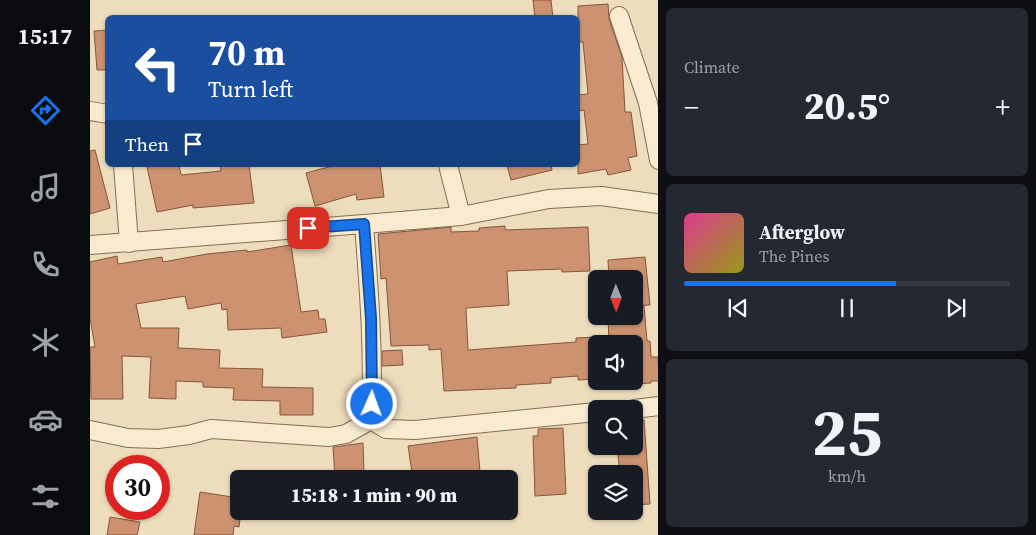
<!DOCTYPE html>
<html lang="en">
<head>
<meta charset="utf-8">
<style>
  :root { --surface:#171b24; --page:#242831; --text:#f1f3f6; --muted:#9ea1a6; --line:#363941; --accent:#1a73e8 }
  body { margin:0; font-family:"Source Serif 4",serif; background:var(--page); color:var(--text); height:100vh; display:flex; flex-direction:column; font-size:19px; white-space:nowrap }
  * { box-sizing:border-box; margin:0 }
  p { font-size:16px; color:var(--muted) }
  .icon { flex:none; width:28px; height:28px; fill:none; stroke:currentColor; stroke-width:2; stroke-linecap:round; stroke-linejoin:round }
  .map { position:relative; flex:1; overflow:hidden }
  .panel { display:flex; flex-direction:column; gap:8px; padding:8px; background:#0d0f14; width:378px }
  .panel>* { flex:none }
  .banner { position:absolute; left:15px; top:15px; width:475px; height:152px; border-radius:8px; box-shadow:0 1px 4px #0004; background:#1a4fa0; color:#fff; overflow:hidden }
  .needle { width:32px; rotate:179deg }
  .fabs { position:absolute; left:498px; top:270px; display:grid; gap:10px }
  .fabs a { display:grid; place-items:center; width:55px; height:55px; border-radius:8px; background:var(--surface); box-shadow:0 1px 4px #0004; font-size:25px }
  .speed { position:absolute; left:15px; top:455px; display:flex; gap:10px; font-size:25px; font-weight:700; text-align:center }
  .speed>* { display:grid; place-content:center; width:65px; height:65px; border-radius:50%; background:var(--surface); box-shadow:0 1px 4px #0004; line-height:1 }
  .speed .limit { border:8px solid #d22; background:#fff; color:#111 }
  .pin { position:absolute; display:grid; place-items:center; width:42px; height:42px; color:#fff; margin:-21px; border-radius:10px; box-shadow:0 2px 8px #0006 }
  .me { position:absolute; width:55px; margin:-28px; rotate:2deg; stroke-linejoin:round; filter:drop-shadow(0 0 4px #0008) }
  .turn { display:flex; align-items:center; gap:18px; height:105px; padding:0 20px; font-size:22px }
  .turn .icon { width:65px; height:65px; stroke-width:2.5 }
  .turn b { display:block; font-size:35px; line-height:42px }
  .then { display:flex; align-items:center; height:48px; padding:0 20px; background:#0003; gap:10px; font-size:19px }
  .big { font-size:38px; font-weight:800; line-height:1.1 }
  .panel .card { flex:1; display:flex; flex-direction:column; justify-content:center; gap:8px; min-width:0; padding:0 18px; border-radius:8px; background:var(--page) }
  .panel .dial { align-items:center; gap:0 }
  .dial b { font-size:65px; line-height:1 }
  .song { display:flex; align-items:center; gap:15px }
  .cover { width:60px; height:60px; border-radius:8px; background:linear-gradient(135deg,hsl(330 70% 55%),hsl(60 70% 35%)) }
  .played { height:5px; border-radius:2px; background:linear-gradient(90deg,var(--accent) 65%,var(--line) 65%) }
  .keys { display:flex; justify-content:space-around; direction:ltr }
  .heat { display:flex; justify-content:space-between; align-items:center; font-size:28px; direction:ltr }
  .trip { position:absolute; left:140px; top:470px; width:288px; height:50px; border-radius:8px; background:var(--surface); box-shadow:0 1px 4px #0004; font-weight:800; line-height:50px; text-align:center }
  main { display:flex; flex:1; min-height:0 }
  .tabs { display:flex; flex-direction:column; width:90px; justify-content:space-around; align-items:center; background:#090b0e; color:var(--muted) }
  .tabs .icon { width:35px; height:35px }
  .tabs .on { color:var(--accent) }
  .tabs b { font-size:22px; color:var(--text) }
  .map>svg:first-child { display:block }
  .building { fill:#cd9371; stroke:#85553b }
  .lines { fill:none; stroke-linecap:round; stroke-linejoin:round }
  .minor-casing { stroke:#856d55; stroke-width:20 }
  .minor { stroke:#f9ebcf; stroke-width:18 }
  .route-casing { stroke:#114b97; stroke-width:12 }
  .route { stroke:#1a73e8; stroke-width:9 }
</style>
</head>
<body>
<main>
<nav class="tabs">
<b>15:17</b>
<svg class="icon on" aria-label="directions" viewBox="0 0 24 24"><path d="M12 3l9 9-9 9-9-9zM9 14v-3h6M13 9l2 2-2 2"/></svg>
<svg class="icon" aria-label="music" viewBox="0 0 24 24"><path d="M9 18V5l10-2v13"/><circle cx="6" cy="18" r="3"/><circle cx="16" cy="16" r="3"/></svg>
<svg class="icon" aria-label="phone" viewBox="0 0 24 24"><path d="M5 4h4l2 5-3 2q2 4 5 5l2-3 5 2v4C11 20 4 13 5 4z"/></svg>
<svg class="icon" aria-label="climate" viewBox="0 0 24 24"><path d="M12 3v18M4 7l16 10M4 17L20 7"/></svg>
<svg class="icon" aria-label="car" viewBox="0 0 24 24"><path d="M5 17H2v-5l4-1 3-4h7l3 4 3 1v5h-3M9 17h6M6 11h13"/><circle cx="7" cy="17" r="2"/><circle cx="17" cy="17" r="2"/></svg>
<svg class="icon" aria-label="filters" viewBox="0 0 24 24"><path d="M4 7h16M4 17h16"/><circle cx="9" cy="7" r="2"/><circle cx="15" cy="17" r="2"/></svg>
</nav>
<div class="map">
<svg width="569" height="535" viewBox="0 0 569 535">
  <rect width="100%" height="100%" fill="#eeddbc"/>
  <g class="building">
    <polygon points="443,0 461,0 463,18 445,18"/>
    <polygon points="518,4 519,19 532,57 535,112 541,112 547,156 538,158 541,170 518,175 516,169 488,174 488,145 498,144 494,110 488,111 488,95 498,94 493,42 488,42 488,6"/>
    <polygon points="18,30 18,70 7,70 4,31"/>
    <polygon points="5,150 20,208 0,214 0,151"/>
    <polygon points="64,165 89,165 91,175 131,171 130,165 159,165 164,203 103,208 103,205 67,212 57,167"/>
    <polygon points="246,165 290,165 294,197 267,200 266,194 225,206 216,173"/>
    <polygon points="417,165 461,165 462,170 421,180"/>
    <polygon points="415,226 415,230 498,227 500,271 472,272 472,269 417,271 419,305 376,308 378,350 486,342 486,338 506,337 506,379 488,380 488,376 461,378 461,383 426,385 426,388 354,391 351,349 339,350 339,345 301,346 296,278 291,279 288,234 361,227 361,232 389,231 389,228"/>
    <polygon points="201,245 211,312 228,310 229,319 235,319 237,332 192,338 191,328 138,330 137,309 132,310 131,303 98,309 95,296 46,304 51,328 89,328 88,348 130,350 129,368 173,369 172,387 223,388 223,415 190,415 190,401 143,400 144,388 113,387 113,382 86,381 86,399 59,398 61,357 32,356 33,399 1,399 0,347 5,347 0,318 0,262 27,256 28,264 72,257 73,262 117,254 157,250 157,252"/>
    <polygon points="555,257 560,305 544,306 544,279 519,279 518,260"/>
    <polygon points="544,306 554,306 557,341 560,341 561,357 568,357 569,381 561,381 561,383 544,384 544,344 519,344 518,316 544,316"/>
    <polygon points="312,350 313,365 292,366 292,351"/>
    <polygon points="544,420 554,420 560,504 544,505 544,474 530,474 527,446 544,446"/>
    <polygon points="473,428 476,494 445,496 443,436 448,436 448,429"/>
    <polygon points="387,437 390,472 352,476 352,478 344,479 323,479 318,446"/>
    <polygon points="273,443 274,475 245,477 243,447"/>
    <polygon points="110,492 149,498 149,511 151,511 149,527 144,526 143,535 104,535"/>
    <polygon points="20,517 50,522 47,535 17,535"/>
  </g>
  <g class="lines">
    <g class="minor-casing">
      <g id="minor">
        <polyline points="529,16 558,103 569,160"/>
        <polyline points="0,111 18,114"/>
        <polyline points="33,165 39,243"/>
        <polyline points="358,165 371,216"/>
        <polyline points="274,224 371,216 459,199 511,196 569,204"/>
        <path d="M 0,245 L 274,224 C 279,290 284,354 281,420 L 296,429 L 325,430 L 506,412"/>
        <polyline points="544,409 569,406"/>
        <polyline points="0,430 38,438 68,439 99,435 121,429 239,437 256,434 281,420"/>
      </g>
    </g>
    <use href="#minor" class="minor"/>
  </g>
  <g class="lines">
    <g class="route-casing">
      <polyline id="route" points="218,228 274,224 281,318 282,404"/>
    </g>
    <use href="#route" class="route"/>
  </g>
</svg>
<div class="fabs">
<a><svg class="needle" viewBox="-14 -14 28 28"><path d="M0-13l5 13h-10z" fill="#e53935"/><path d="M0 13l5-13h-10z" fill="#9ea1a6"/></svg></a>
<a><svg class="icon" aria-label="sound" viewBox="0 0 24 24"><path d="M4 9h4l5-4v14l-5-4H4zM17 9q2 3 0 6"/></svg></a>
<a><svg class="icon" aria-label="search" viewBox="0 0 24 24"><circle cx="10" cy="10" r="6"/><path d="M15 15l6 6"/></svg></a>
<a><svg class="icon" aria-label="layers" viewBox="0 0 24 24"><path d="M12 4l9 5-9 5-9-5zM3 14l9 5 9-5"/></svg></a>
</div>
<div class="speed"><div class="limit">30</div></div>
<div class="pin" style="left:218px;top:228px;background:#d93025"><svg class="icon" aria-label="arrive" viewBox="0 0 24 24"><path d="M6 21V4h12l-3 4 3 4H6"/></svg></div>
<svg class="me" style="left:282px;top:404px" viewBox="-20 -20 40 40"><circle r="17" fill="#1a73e8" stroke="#fff" stroke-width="3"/><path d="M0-11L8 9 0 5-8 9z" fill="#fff"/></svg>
<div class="trip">15:18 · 1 min · 90 m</div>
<div class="banner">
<div class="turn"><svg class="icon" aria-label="left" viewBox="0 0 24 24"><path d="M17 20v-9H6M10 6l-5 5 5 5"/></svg><div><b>70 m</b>Turn left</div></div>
<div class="then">Then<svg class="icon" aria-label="arrive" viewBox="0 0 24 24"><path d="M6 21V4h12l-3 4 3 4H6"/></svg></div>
</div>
</div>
<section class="panel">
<div class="card"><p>Climate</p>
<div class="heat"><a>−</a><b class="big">20.5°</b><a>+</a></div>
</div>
<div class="card">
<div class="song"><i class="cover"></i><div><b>Afterglow</b><p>The Pines</p></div></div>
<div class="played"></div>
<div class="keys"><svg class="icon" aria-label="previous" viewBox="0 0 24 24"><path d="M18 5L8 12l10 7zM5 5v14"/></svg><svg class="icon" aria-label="pause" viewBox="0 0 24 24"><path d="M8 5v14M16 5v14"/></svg><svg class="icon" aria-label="next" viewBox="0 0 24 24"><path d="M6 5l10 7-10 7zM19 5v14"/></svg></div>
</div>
<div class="card dial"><b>25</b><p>km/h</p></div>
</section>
</main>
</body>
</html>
